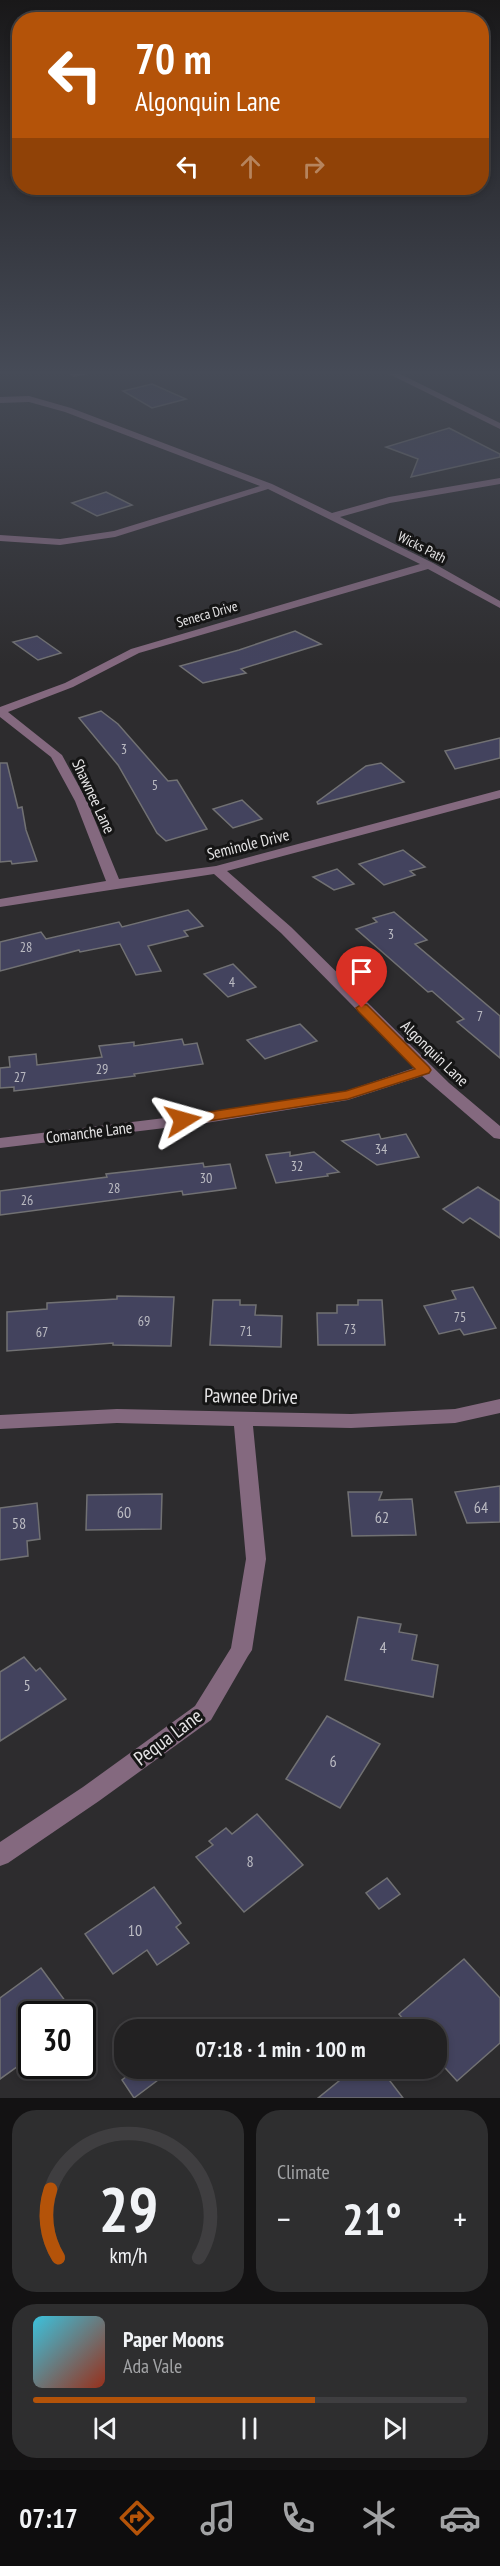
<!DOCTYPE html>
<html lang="en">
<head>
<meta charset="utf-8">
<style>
  :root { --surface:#222122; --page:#2e2e2f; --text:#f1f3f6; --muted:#a2a3a5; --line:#3f3e40; --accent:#b45309 }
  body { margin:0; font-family:"PT Sans Narrow",sans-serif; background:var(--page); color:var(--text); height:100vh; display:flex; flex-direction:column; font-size:22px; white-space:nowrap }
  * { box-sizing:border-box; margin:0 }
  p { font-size:20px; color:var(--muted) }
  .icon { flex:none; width:33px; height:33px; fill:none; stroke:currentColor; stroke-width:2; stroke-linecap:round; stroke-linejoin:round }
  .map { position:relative; height:2098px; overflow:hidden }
  .sheet { display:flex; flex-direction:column; gap:12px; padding:12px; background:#131213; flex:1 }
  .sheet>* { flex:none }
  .guide { position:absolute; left:12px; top:12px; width:477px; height:183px; border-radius:24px; box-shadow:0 3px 9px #0003,0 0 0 2px var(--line); background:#b45309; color:#fff; overflow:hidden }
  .speed { position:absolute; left:18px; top:2001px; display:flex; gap:12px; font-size:30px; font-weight:700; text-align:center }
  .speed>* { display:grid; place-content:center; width:78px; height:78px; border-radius:50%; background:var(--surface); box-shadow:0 3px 9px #0003,0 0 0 2px var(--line); line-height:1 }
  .speed .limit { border:3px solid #111; border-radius:9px; background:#fff; color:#111 }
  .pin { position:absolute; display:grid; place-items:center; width:51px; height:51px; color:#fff; margin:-62px -26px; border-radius:50% 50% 50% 0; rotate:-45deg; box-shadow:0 0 6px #0007 }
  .pin .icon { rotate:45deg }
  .me { position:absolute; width:66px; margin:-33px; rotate:82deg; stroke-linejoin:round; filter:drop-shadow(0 0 4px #0008) }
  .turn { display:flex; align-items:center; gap:21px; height:126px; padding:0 24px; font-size:27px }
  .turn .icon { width:78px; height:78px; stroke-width:2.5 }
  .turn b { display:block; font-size:42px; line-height:51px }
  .lanes { display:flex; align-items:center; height:57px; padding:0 24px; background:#0003; justify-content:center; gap:30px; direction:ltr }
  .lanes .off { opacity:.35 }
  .big { font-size:45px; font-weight:800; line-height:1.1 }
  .sheet .widget { flex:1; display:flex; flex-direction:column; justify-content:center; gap:9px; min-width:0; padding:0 21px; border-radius:24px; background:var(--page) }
  .sheet .dial { align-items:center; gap:0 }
  .dial svg { height:156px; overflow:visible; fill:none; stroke:var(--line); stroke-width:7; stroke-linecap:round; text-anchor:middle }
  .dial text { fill:var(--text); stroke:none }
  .song { display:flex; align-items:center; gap:18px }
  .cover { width:72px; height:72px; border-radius:9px; background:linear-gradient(135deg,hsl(190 70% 55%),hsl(10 70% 35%)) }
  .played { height:6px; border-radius:3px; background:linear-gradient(90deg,var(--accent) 65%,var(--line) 65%) }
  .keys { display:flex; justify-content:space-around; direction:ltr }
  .heat { display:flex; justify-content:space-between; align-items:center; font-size:33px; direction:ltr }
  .sheet .tiles { flex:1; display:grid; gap:12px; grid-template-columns:1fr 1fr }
  .widget:last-child { grid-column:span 2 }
  .trip { position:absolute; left:114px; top:2019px; width:333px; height:60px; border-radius:24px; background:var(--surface); box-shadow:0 3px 9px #0003,0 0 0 2px var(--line); font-weight:800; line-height:60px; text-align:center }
  .dock { display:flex; height:96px; justify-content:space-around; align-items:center; background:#0e0d0e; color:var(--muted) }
  .dock .icon { width:42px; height:42px }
  .dock .on { color:var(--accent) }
  .dock b { font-size:27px; color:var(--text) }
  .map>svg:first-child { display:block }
  .building { fill:#43435e; stroke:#717173; stroke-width:1.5 }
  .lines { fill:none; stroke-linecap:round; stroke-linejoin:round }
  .minor { fill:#84697f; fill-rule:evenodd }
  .route { fill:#b45309; stroke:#753606; stroke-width:1.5 }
  .labels { text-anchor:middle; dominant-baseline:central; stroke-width:6; stroke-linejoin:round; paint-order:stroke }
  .far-street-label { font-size:14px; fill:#e5e4e5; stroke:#151515 }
  .number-label { font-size:14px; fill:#bcbcc3 }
  .street-label { font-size:16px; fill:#e5e4e5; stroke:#151515 }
  .near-number-label { font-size:16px; fill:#bcbcc3 }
  .near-street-label { font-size:20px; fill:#e5e4e5; stroke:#151515 }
</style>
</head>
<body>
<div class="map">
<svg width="500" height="2098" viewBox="0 0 500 2098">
  <rect width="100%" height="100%" fill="#2d2c2e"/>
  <g class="building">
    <polygon points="152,384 186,399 152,408 123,391"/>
    <polygon points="449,428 500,454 500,457 411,477 418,459 386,447"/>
    <polygon points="106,492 132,505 97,516 72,503"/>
    <polygon points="295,631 321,644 241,669 246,673 203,683 180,666 239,650"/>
    <polygon points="37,636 61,653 38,660 13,642"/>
    <polygon points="101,711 118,724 168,781 177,780 207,829 166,841 157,833 118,765 79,718"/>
    <polygon points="500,738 500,758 455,769 445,751"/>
    <polygon points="0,763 7,763 18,808 22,807 26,830 37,861 12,864 11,861 0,862"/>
    <polygon points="381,763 404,782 318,804 317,802 366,766"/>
    <polygon points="242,800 262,819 233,828 213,809"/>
    <polygon points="403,850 425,867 410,871 415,875 384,885 359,864"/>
    <polygon points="337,869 354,884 334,890 313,877"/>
    <polygon points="188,910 203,926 184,931 188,936 148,946 161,971 136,975 120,944 80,952 79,950 0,971 0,942 41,932 46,939 119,922 122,927"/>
    <polygon points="394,912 427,940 415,944 500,1016 500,1058 457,1022 464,1019 432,991 428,992 356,929 377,922 373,918"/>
    <polygon points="233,964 256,987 228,997 204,974"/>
    <polygon points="300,1024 317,1041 265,1059 247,1040"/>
    <polygon points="182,1039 184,1045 197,1043 203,1064 134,1074 135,1076 40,1088 14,1091 14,1087 0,1088 0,1068 10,1067 9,1057 36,1054 37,1065 102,1057 99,1046 134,1042 134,1046"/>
    <polygon points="379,1134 381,1139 406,1134 419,1157 377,1165 342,1141"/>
    <polygon points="290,1152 290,1156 314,1152 339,1172 327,1174 328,1176 276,1183 266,1155"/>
    <polygon points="203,1163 204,1167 230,1164 236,1188 183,1195 182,1191 0,1215 0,1191 107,1177 106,1174"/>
    <polygon points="478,1187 500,1201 500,1238 470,1218 463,1223 443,1209"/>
    <polygon points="473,1287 496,1328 464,1335 460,1329 439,1334 424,1306 456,1299 452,1291"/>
    <polygon points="117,1296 174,1297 171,1346 113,1345 113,1343 7,1351 7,1312 47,1309 47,1303 117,1299"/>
    <polygon points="213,1300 240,1300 240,1305 256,1305 255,1315 282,1316 281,1347 210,1345"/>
    <polygon points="358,1300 382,1300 385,1345 318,1345 317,1313 337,1313 337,1305 358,1305"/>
    <polygon points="500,1486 500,1522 467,1523 455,1492"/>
    <polygon points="348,1492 382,1492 379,1500 412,1499 416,1535 352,1536"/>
    <polygon points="162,1494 161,1529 86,1530 87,1495"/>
    <polygon points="37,1503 40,1539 27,1541 28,1556 0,1560 0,1508"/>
    <polygon points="358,1617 401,1624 399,1632 417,1635 412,1660 438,1665 433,1697 345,1680"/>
    <polygon points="24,1657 36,1671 40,1668 66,1699 0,1741 0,1672"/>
    <polygon points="327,1716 380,1744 340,1808 286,1779"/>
    <polygon points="257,1814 303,1865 244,1912 196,1857 213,1845 209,1841 226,1828 232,1834"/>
    <polygon points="387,1878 400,1894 379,1909 366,1893"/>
    <polygon points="154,1887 181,1923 176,1927 189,1943 157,1965 147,1950 113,1974 85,1934"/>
    <polygon points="464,1959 500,1998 500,2043 457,2081 436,2058 436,2030 412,2030 399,2014"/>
    <polygon points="41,1968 66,2002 50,2014 32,2014 32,2056 0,2079 0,1998"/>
    <polygon points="137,2068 174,2068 134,2098 122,2080"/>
    <polygon points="355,2068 380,2068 403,2098 318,2098"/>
  </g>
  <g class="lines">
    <g class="minor">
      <polygon points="100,371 74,377 70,375 81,371"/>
      <polygon points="383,371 394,371 500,423 500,429"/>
      <polygon points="29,396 71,408 272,484 332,513 389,497 500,478 500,484 390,503 340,517 433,563 500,601 500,608 428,569 139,653 73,687 8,712 62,755 87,801 119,879 216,866 500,790 500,798 227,871 291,927 449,1083 500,1126 500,1139 494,1138 422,1076 348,1100 206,1123 0,1148 0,1138 206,1113 346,1091 414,1068 281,933 214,874 0,907 0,899 106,881 75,801 51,757 0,717 0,707 65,683 131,649 420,564 268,489 115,537 60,545 0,541 0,535 60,539 114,531 260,486 65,412 29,402 0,403 0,397"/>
      <polygon points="500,1399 500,1413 455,1423 351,1428 253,1426 266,1559 252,1650 248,1656 211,1720 99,1801 8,1863 0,1866 0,1842 83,1787 195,1706 231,1648 246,1559 234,1426 117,1423 0,1429 0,1415 117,1409 351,1414 455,1409"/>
    </g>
  </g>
  <linearGradient id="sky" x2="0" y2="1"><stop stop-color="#191819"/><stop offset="0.56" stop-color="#464b57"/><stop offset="1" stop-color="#464b57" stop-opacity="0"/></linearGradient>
  <rect width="500" height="665" fill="url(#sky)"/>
  <polygon class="route" points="362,1004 367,1005 429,1067 431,1070 429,1073 348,1099 183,1125 176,1120 183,1116 346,1091 415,1069 358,1011 356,1008"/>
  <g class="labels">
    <g class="far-street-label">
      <text transform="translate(422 547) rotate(27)">Wicks Path</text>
      <text transform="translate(207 614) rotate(-16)">Seneca Drive</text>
    </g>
    <g class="number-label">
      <text x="124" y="749">3</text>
      <text x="155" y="785">5</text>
      <text x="391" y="934">3</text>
      <text x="26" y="947">28</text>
      <text x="232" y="982">4</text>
      <text x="480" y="1016">7</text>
      <text x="102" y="1069">29</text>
      <text x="20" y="1077">27</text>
      <text x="381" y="1149">34</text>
      <text x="297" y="1166">32</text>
      <text x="206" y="1178">30</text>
      <text x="114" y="1188">28</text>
      <text x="27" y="1200">26</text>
      <text x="460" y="1317">75</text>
      <text x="144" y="1321">69</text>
      <text x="350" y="1329">73</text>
      <text x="246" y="1331">71</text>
      <text x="42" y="1332">67</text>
    </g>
    <g class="street-label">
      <text transform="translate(94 796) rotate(65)">Shawnee Lane</text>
      <text transform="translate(248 844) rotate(-14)">Seminole Drive</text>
      <text transform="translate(435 1053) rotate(44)">Algonquin Lane</text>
      <text transform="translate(89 1132) rotate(-7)">Comanche Lane</text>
    </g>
    <g class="near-number-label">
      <text x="481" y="1507">64</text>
      <text x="124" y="1512">60</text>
      <text x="382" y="1517">62</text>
      <text x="19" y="1523">58</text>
      <text x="383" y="1647">4</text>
      <text x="27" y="1685">5</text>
      <text x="333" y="1761">6</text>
      <text x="250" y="1861">8</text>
      <text x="135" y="1930">10</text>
    </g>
    <g class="near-street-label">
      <text transform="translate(251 1396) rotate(1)">Pawnee Drive</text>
      <text transform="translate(168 1737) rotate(-37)">Pequa Lane</text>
    </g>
  </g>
</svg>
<div class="speed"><div class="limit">30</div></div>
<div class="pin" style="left:362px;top:1008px;background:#d93025"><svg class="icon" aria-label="arrive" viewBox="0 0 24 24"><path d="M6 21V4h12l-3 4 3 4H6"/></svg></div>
<svg class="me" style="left:183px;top:1120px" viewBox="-20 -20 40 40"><path d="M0-17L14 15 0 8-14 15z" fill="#b45309" stroke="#fff" stroke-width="4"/></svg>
<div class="trip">07:18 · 1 min · 100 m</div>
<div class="guide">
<div class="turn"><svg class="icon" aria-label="left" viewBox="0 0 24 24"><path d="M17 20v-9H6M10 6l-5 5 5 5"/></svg><div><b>70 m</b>Algonquin Lane</div></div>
<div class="lanes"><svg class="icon" aria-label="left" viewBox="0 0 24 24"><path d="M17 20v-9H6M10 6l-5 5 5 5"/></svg><svg class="icon off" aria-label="ahead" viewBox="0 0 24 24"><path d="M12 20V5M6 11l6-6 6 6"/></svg><svg class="icon off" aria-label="right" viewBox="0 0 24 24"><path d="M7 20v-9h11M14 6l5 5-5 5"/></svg></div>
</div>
</div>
<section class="sheet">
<div class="tiles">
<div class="widget dial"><svg viewBox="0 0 100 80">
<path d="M14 69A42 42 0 1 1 86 69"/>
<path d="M14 69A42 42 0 0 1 10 34" stroke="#b45309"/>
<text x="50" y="56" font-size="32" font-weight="700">29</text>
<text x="50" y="72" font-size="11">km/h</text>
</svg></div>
<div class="widget"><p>Climate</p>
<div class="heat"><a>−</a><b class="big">21°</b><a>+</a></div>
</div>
<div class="widget">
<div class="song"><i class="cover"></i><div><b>Paper Moons</b><p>Ada Vale</p></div></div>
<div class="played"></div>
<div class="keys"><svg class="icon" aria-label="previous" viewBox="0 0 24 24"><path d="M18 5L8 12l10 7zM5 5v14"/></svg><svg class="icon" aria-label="pause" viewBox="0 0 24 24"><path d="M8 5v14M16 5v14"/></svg><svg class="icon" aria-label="next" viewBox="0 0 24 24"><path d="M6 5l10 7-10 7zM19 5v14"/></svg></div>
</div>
</div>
</section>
<nav class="dock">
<b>07:17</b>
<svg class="icon on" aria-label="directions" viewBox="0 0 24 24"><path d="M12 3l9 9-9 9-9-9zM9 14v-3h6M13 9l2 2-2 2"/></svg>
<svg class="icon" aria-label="music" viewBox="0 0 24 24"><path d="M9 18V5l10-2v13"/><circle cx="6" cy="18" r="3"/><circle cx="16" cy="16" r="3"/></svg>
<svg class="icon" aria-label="phone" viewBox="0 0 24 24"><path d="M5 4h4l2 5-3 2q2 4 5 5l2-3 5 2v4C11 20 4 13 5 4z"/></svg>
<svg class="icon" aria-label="climate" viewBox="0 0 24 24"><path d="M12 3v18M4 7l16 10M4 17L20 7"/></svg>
<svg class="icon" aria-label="car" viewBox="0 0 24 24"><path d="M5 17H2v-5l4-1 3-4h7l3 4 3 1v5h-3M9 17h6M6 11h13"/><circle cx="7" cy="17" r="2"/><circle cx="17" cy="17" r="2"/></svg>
</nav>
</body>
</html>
